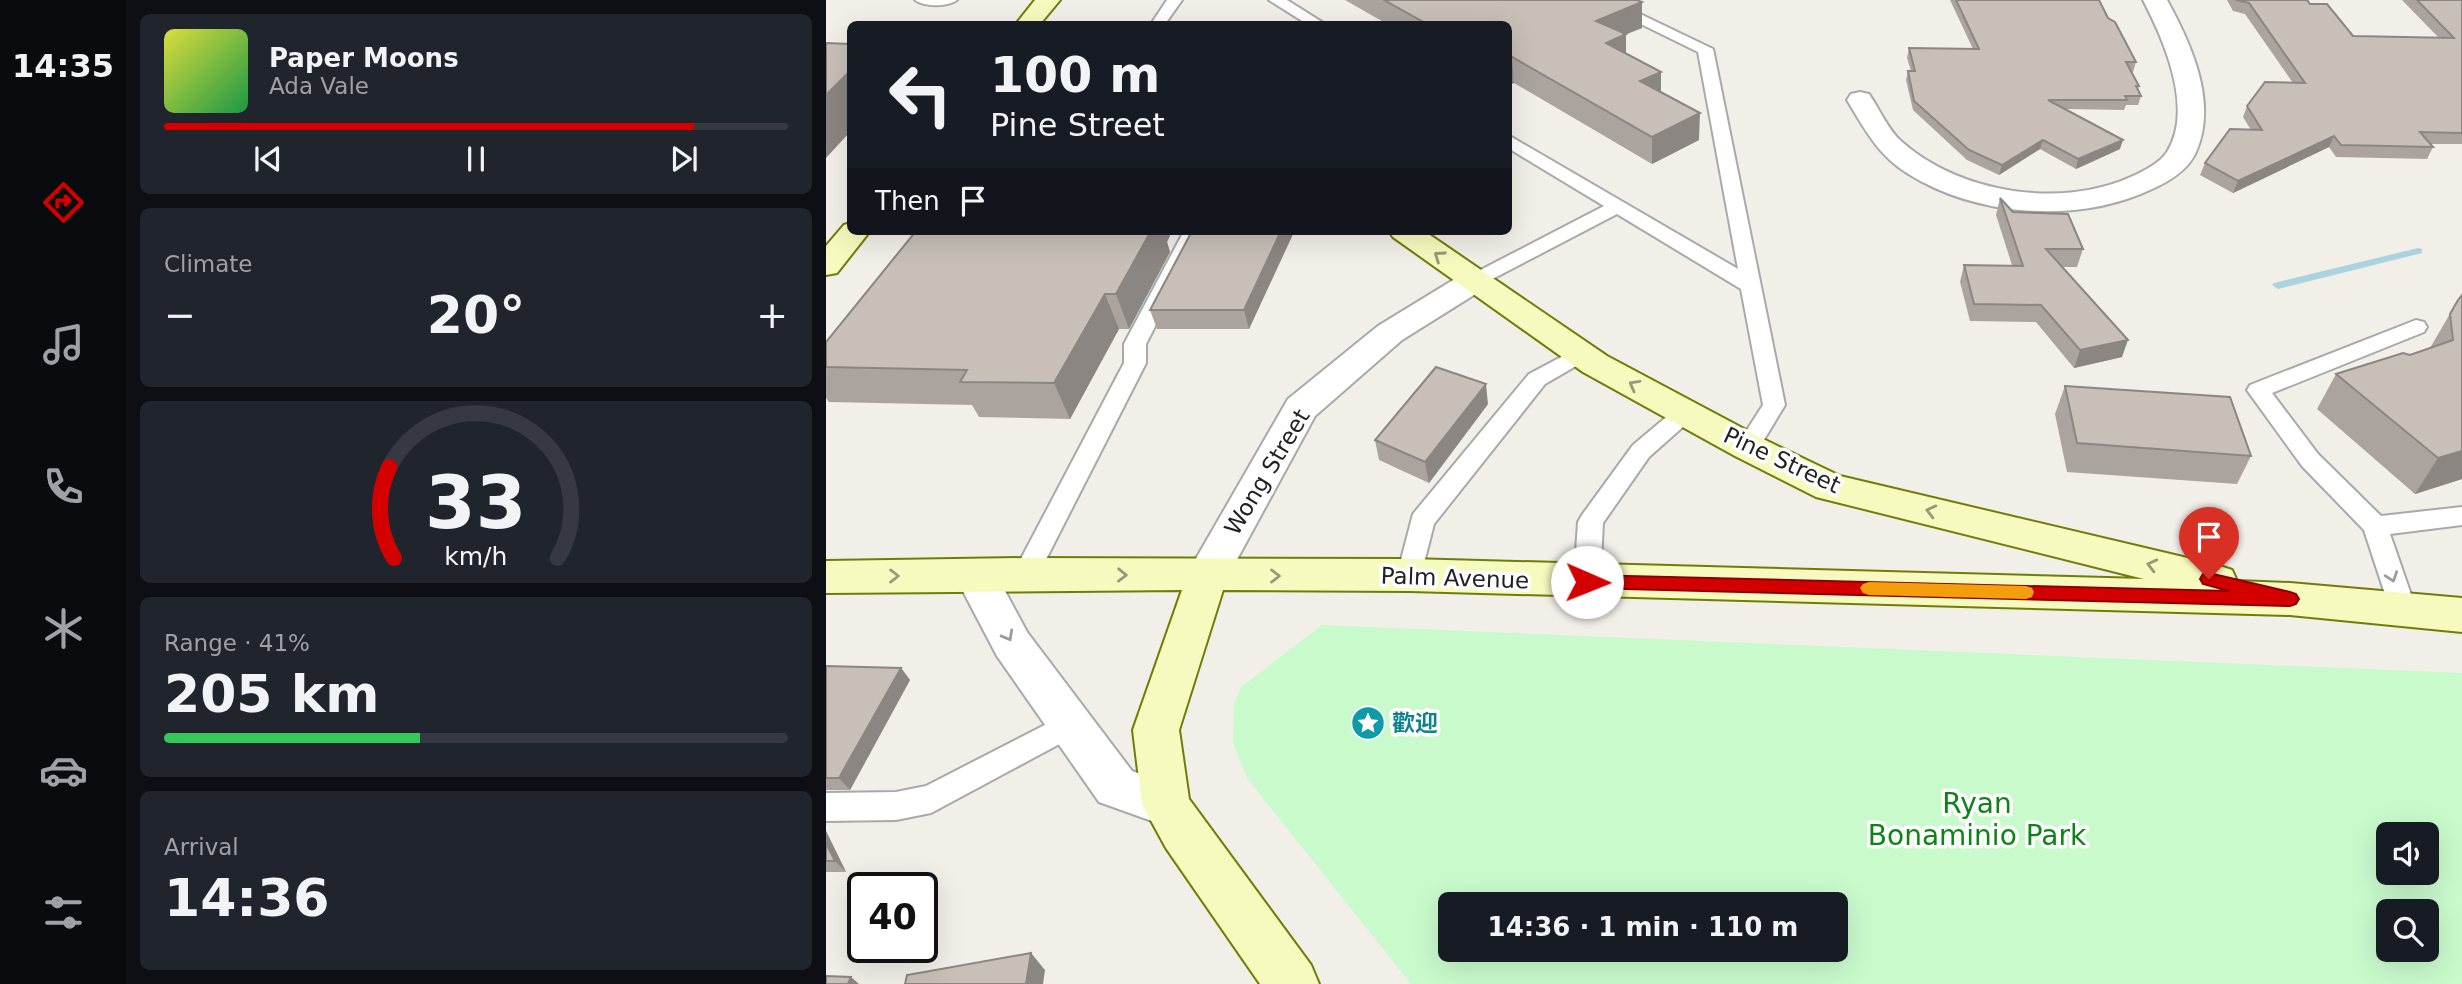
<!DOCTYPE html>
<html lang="en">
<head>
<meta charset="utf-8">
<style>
  :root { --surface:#171b24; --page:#20242c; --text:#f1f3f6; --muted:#9ea1a6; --line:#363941; --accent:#d40000 }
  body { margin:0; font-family:"DejaVu Sans","Noto Sans SC",sans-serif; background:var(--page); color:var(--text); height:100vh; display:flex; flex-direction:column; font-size:26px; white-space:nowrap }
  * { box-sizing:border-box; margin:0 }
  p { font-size:23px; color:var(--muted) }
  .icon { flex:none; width:38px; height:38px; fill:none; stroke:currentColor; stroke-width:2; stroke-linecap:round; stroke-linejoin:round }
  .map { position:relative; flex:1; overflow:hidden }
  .details { display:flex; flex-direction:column; gap:14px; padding:14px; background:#0d0f14; width:700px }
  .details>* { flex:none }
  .guide { position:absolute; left:21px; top:21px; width:665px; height:214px; border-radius:10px; box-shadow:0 7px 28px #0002; background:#171b24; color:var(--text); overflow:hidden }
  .tools { position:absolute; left:1550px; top:822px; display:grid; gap:14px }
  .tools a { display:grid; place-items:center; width:63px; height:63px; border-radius:10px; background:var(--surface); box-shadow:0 7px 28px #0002; font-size:35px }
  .speed { position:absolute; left:21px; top:872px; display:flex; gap:14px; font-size:35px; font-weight:700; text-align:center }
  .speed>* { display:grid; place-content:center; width:91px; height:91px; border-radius:50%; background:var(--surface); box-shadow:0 7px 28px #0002; line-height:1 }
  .speed .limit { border:4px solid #111; border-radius:10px; background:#fff; color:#111 }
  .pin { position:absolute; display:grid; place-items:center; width:60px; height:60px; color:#fff; margin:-72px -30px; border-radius:50% 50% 50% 0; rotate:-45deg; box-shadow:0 0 7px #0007 }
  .pin .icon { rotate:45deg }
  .me { position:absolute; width:77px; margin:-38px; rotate:91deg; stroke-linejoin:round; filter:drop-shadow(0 0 5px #0008) }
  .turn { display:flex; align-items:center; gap:24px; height:147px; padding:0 28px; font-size:32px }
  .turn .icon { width:91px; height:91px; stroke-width:2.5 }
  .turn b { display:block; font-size:49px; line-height:60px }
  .then { display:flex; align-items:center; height:66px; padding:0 28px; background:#0003; gap:14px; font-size:26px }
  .big { font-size:52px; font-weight:700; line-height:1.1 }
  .details .tile { flex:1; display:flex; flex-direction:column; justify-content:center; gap:10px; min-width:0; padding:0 24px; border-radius:10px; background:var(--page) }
  .details .dial { align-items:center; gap:0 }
  .dial svg { height:182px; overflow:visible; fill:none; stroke:var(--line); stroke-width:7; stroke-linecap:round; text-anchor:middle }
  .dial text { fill:var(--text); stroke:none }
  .song { display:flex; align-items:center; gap:21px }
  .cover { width:84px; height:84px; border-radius:10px; background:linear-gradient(135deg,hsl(60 70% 55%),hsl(140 70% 35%)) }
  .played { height:7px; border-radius:4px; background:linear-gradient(90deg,var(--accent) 85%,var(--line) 85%) }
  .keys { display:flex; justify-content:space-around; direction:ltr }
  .heat { display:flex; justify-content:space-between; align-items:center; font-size:38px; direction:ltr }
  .charge { height:10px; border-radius:5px; background:linear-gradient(90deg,#34c759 41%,var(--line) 0) }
  .trip { position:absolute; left:612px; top:892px; width:410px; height:70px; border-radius:10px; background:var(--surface); box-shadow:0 7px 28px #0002; font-weight:700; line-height:70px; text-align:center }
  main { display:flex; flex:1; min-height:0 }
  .tabs { display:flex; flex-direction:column; width:126px; justify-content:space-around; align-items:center; background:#090b0e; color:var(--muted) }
  .tabs .icon { width:49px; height:49px }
  .tabs .active { color:var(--accent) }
  .tabs b { font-size:32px; color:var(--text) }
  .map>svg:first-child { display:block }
  .park { fill:#c8facc; fill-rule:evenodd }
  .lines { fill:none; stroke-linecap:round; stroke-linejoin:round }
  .stream { fill:#aad3df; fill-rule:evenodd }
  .lane-casing { stroke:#a9a9a9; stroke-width:4 }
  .street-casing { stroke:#a9a9a9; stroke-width:4 }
  .secondary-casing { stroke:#707d05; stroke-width:4 }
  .lane { fill:#fff; fill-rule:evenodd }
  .street { fill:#fff; fill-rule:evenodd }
  .secondary { fill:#f7fabf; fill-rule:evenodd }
  .wall { fill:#aba49e }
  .shaded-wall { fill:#8b8681 }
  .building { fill:#c7bfb8; stroke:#8b8681; stroke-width:2 }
  .oneway { stroke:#979978 }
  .oneway2 { stroke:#9c9c9c }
  .route { fill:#d40000; stroke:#8a0000; stroke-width:2 }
  .slow { fill:#f59e0b }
  .labels { text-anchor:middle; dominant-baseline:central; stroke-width:7; stroke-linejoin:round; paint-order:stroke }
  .street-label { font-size:23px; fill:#222; stroke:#fff }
  .culture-label { font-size:23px; font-weight:bold; fill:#0d838f; stroke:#fff; text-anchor:start }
  .near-park-label { font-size:28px; fill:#0c8416; stroke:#fff }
</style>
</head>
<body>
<main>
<nav class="tabs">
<b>14:35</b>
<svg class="icon active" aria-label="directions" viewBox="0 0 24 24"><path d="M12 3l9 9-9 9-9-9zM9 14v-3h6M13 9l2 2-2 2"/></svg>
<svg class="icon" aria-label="music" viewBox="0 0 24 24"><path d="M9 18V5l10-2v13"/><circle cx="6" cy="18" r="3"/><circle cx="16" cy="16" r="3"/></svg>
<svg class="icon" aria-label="phone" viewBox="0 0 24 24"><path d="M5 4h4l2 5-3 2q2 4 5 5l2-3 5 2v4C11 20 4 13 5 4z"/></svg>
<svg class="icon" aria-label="climate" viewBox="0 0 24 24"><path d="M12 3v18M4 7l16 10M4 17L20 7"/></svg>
<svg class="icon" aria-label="car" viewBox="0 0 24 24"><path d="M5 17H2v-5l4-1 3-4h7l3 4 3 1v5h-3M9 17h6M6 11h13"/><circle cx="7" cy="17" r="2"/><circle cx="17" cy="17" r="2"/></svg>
<svg class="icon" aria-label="filters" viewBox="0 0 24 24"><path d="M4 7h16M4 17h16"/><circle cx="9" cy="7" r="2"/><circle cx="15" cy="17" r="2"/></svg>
</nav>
<section class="details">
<div class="tile">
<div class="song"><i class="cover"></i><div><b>Paper Moons</b><p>Ada Vale</p></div></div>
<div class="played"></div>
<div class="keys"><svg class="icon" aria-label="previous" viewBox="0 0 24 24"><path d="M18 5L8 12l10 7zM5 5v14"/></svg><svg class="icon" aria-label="pause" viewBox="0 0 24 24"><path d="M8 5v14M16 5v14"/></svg><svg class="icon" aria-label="next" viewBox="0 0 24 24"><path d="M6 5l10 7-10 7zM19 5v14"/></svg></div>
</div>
<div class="tile"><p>Climate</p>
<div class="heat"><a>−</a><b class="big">20°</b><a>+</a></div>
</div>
<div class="tile dial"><svg viewBox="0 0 100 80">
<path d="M14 69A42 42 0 1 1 86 69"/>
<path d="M14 69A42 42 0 0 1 12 29" stroke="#d40000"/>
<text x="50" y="56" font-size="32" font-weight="700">33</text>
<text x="50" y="72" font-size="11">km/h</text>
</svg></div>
<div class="tile"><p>Range · 41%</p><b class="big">205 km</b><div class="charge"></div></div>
<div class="tile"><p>Arrival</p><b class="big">14:36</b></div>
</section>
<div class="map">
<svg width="1636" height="984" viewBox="0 0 1636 984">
  <rect width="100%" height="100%" fill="#f2efe9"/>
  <path class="park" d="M 496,625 L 1636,673 L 1636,984 L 585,984 L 421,778 L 407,743 L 408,704 L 415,687 ZM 1563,835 L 1601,835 L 1601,873 L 1563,873 ZM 625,905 L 1010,905 L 1010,950 L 625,950 ZM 1563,912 L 1601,912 L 1601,950 L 1563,950 Z"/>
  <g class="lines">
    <polygon class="stream" points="1592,248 1596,249 1596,253 1452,289 1446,285 1448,283"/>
    <g class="lane-casing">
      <g id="lane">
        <path d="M 89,0 L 131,0 C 122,7 98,7 89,0 Z"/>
        <polygon points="341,0 356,0 339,24 325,24"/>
        <polygon points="443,0 461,0 499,24 481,24"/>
        <polygon points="766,0 785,0 887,49 959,405 930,453 922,455 914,453 910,447 937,405 915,289 791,214 655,285 641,285 638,281 641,277 778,206 682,148 682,135 912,269 872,52"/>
        <polygon points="358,231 378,231 320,344 320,363 209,581 200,584 191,581 187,574 298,363 298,344"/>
        <polygon points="1590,320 1598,322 1601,327 1598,332 1446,393 1492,454 1555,516 1636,507 1636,525 1564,534 1590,609 1586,616 1577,620 1568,616 1564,609 1538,530 1476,466 1421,390 1424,385"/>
        <polygon points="754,347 762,349 765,354 762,359 719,384 608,524 593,582 584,585 575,582 571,575 587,514 703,374"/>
        <polygon points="859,405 867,408 870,413 867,418 823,457 777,523 774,581 770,588 761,591 752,588 748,581 752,522 756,515 807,445 851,408"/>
        <polygon points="244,712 254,715 258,724 254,733 105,813 70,820 0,821 0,793 70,792 100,786"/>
      </g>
    </g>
    <g class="street-casing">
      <g id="street">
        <path d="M 1317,0 L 1341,0 C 1365,44 1392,102 1370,152 C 1362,170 1344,181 1326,189 C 1253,224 1150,217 1081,173 C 1052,155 1038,128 1021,100 L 1025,94 L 1034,92 L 1043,94 C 1054,110 1062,130 1076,142 C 1135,194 1236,209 1307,176 C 1318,171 1334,163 1341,152 C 1368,109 1338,40 1317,0 Z"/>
        <polygon points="648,271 659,274 664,281 659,288 576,340 489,416 396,587 381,592 366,587 360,576 462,399 552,326 637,274"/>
        <polygon points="150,560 165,565 201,632 306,771 357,789 364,804 357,819 340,826 273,802 171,656 129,576 135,565"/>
      </g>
    </g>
    <g class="secondary-casing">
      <g id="secondary">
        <polygon points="209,0 234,0 214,24 190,24"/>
        <polygon points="24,223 24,231 44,231 11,273 0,275 0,246 18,225"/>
        <polygon points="563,231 598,231 781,356 935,438 1014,476 1391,565 1406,570 1411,581 1464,583 1636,598 1636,632 1464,615 584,591 397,590 353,730 363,799 485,965 493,984 434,984 340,848 316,804 307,730 356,590 0,593 0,561 200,558 584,559 1318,579 990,497 909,456 757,372 567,237"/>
      </g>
    </g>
    <use href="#lane" class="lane"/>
    <use href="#street" class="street"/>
    <use href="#secondary" class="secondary"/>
  </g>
  <g class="wall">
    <polygon points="519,0 811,0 816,2 816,28 800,34 800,53 835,72 835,92 873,140 826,164 688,83 682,24 561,24"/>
    <polygon points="1124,0 1273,0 1282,18 1310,62 1307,72 1306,72 1313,86 1312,90 1315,96 1312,105 1300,105 1298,110 1240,109 1294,149 1250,169 1214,149 1173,175 1141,160 1087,110 1080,80 1082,71 1085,71 1081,58 1083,48 1147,49"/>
    <polygon points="1401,0 1481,0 1484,4 1527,36 1613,38 1576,0 1636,0 1636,144 1604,144 1607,147 1601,159 1510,157 1503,147 1407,193 1374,175 1379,163 1425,130 1417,117 1421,106 1467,83 1419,14 1407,11"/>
    <polygon points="1174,198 1187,212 1257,249 1251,267 1236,267 1296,357 1248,368 1210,322 1144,321 1134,282 1138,265 1186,265 1170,215"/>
    <polygon points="90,231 346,231 341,242 344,252 303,329 293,329 244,419 153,417 146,405 3,402 0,398 0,342"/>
    <polygon points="366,231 466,231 467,234 423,329 331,329 324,310"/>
    <polygon points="1632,300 1636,479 1589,494 1491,409 1510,374 1584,355 1604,348"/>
    <polygon points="1239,386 1425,456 1411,484 1241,472 1229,414"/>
    <polygon points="662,404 603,483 553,460 549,440"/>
    <polygon points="0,666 75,668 84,680 24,790 0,790"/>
    <polygon points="0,831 20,872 0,872"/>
  </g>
  <g class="shaded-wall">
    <polygon points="816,2 816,28 771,46 770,21"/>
    <polygon points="800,34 800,60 780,43"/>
    <polygon points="686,57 688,83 682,86 682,59"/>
    <polygon points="24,71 24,132 0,158 0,95"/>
    <polygon points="835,72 835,98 814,81"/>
    <polygon points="874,113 873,140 826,164 826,137"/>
    <polygon points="1508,136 1503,147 1407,193 1412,181"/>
    <polygon points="1217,140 1214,149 1173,175 1176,165"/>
    <polygon points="1297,140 1294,149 1250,169 1252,159"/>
    <polygon points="323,231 346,231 341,242 344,252 303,329 290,294"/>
    <polygon points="455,231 466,231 467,234 423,329 418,310"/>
    <polygon points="279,294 293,329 244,419 228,383"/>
    <polygon points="1302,340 1296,357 1248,368 1254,350"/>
    <polygon points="660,384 662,404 603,483 599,462"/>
    <polygon points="1636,451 1636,479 1589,494 1612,458"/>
    <polygon points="75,668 84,680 24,790 13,778"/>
    <polygon points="0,831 20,872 9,861 0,843"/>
    <polygon points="205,953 219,970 217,984 200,984"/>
    <polygon points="25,977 33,984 22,984"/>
  </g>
  <g class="building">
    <polygon points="558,0 811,0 816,2 770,21 800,34 780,43 835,72 814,81 874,113 826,137 686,57 682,59 682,24 601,24"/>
    <polygon points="1130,0 1273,0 1282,18 1289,22 1310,62 1300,62 1313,86 1310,86 1315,96 1299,96 1301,100 1222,100 1297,140 1252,159 1217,140 1176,165 1143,150 1088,101 1082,71 1089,71 1083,48 1153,49"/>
    <polygon points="1410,0 1481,0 1484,4 1501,4 1527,36 1628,38 1591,0 1636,0 1636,133 1594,132 1607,147 1515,145 1508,136 1412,181 1379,163 1404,129 1436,130 1421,106 1439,82 1479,83 1423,3"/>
    <polygon points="0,43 24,44 24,71 0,95"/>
    <polygon points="1174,198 1187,212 1242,214 1257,249 1220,249 1302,340 1254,350 1215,305 1148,304 1138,265 1197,266"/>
    <polygon points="90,231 325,231 290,294 279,294 228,383 134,382 141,370 0,367 0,342"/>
    <polygon points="366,231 455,231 418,310 324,310"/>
    <polygon points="1636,295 1636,451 1612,458 1510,374 1577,353 1584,355 1627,340 1624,314 1632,300"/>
    <polygon points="610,367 660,384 599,462 549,440"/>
    <polygon points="1239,386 1404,397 1425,456 1251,443"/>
    <polygon points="0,666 75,668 13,778 0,778"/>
    <polygon points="0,843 9,861 0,861"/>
    <polygon points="205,953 200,984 79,984 81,975"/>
    <polygon points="0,976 25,977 22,984 0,984"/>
  </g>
  <defs><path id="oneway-chevron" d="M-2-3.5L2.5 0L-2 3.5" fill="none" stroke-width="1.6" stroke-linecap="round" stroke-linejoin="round" transform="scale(1.75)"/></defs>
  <g class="oneway">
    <use href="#oneway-chevron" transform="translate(613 256) rotate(-145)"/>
    <use href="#oneway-chevron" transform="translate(808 385) rotate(-151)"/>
    <use href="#oneway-chevron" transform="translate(1105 511) rotate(-166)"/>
    <use href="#oneway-chevron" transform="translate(1326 565) rotate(-166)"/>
    <use href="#oneway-chevron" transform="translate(296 575) rotate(1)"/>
    <use href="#oneway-chevron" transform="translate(68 576)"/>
    <use href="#oneway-chevron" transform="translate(449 576)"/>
  </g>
  <g class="oneway2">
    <use href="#oneway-chevron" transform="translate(1566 577) rotate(71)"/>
    <use href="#oneway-chevron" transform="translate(182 636) rotate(61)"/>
  </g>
  <polygon class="route" points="1383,573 1464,592 1470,594 1473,599 1470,604 1464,606 761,588 755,586 753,582 755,577 761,575 1403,591 1377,584 1374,579 1377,574"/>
  <polygon class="slow" points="1043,582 1200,586 1206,588 1208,592 1206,597 1200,599 1043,595 1037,593 1034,588 1037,584"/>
  <defs>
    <g id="sight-disc" transform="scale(1.75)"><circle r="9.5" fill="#0f9aa8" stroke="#fff"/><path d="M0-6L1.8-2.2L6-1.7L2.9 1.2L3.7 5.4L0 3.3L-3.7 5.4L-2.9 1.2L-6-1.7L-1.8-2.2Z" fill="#fff"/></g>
  </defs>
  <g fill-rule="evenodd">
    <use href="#sight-disc" x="542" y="723"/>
  </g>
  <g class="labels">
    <g class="street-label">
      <text transform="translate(956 460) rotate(25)">Pine Street</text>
      <text transform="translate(441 472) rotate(-59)">Wong Street</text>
      <text transform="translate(629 578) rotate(2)">Palm Avenue</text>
    </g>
    <g class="culture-label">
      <text x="566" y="723">歡迎</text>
    </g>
    <g class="near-park-label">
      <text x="1151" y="803">Ryan<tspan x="1151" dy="32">Bonaminio Park</tspan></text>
    </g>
  </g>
</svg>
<div class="tools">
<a><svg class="icon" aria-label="sound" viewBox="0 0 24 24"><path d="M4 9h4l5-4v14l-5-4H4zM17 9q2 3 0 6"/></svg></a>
<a><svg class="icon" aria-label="search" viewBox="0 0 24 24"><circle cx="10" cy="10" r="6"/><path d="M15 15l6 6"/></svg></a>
</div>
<div class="speed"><div class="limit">40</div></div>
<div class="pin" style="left:1383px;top:579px;background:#d93025"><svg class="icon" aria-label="arrive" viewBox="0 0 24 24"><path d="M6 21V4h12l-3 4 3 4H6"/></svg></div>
<svg class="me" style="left:761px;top:582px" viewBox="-20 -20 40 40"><circle r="19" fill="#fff"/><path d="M0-13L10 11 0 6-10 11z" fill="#d40000"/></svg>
<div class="trip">14:36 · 1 min · 110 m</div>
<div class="guide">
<div class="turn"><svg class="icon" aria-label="left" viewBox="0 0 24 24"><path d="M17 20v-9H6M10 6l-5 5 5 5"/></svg><div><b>100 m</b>Pine Street</div></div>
<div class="then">Then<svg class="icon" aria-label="arrive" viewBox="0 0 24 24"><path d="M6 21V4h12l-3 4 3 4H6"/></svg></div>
</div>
</div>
</main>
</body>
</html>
